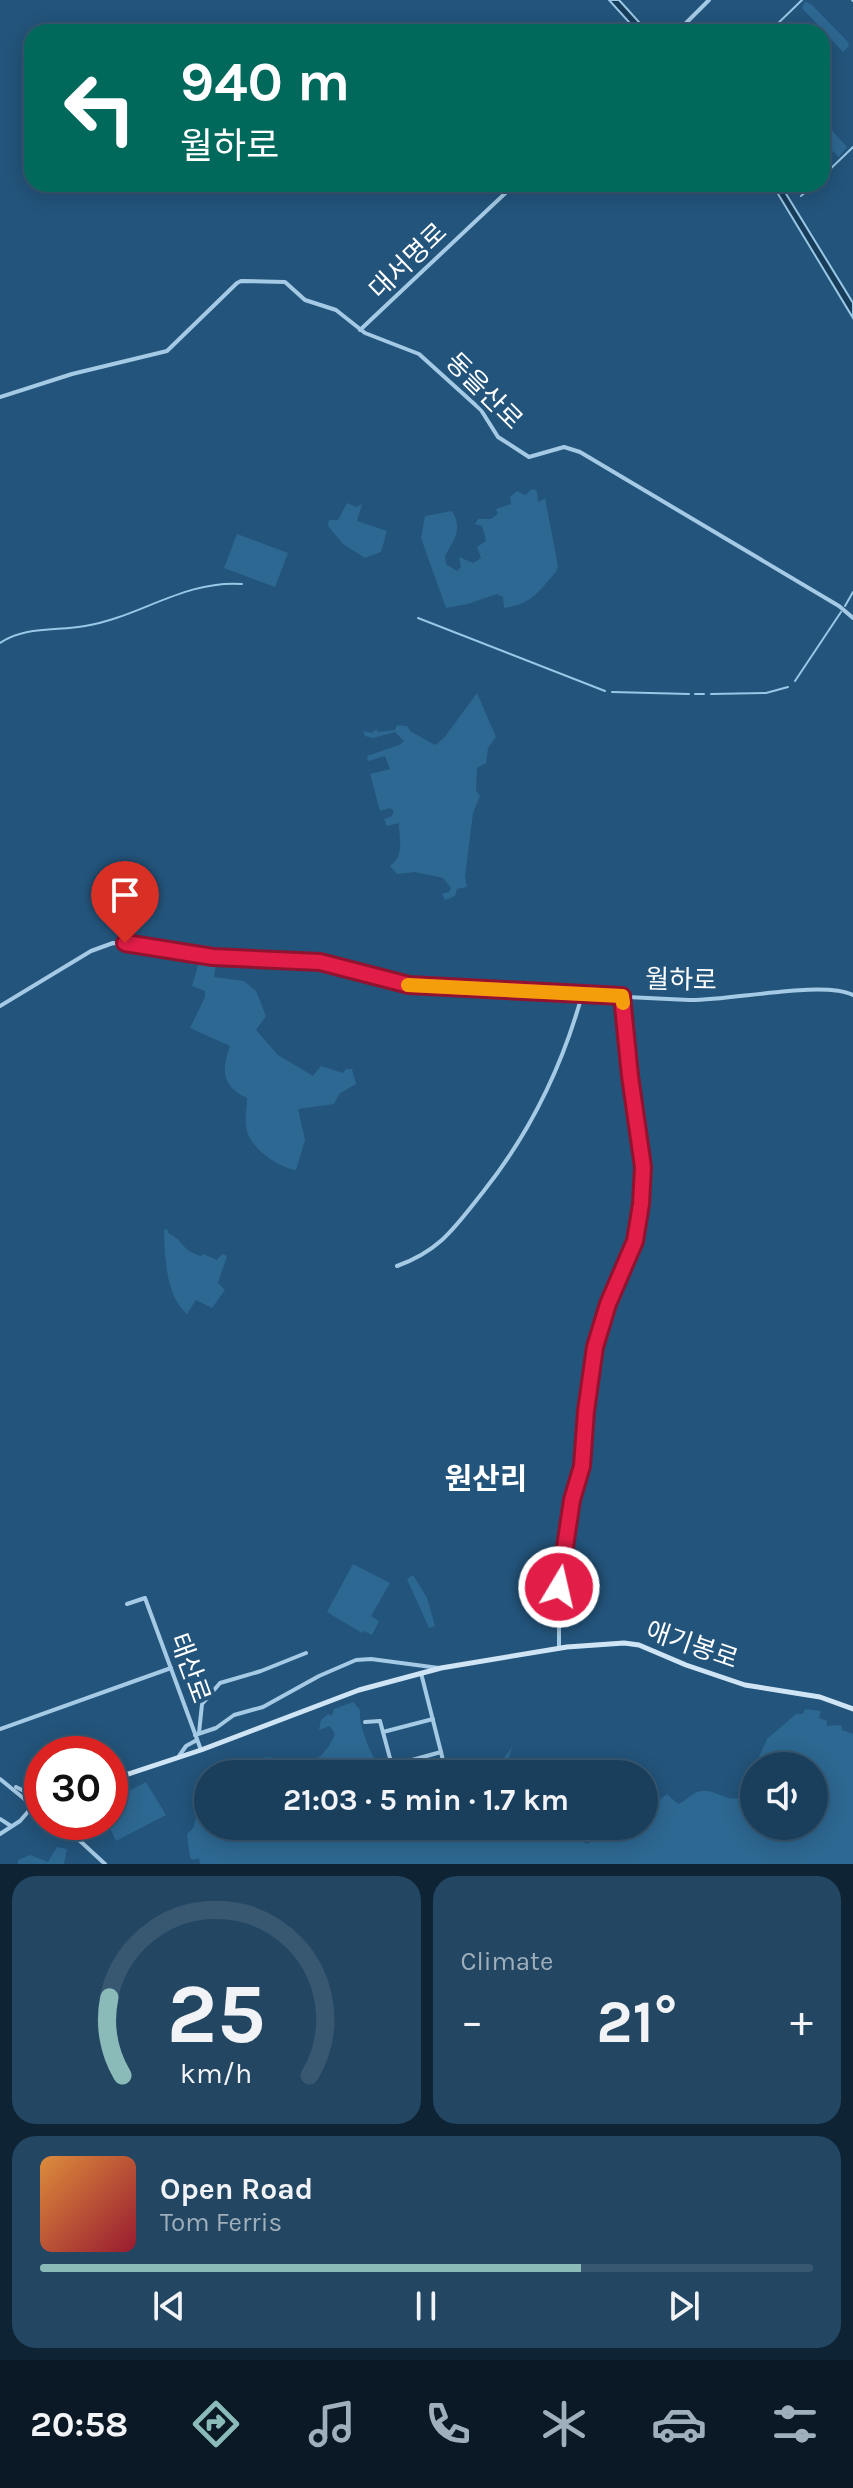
<!DOCTYPE html>
<html lang="en">
<head>
<meta charset="utf-8">
<style>
  :root { --surface:#1a3f5c; --page:#234662; --text:#f1f3f6; --muted:#9fafbb; --line:#385872; --accent:#8bbbb9 }
  body { margin:0; font-family:Karla,"Noto Sans KR",sans-serif; background:var(--page); color:var(--text); height:100vh; display:flex; flex-direction:column; font-size:30px; white-space:nowrap }
  * { box-sizing:border-box; margin:0 }
  p { font-size:26px; color:var(--muted) }
  .icon { flex:none; width:44px; height:44px; fill:none; stroke:currentColor; stroke-width:2; stroke-linecap:round; stroke-linejoin:round }
  .map { position:relative; height:1864px; overflow:hidden }
  .side { display:flex; flex-direction:column; gap:12px; padding:12px; background:#0e2333; flex:1 }
  .side>* { flex:none }
  .hud { position:absolute; left:24px; top:24px; width:806px; height:168px; border-radius:24px; box-shadow:0 4px 20px #0003,0 0 0 2px var(--line); background:#00695c; color:#fff; overflow:hidden }
  .buttons { position:absolute; left:740px; top:1752px; display:grid; gap:16px }
  .buttons a { display:grid; place-items:center; width:88px; height:88px; border-radius:50%; background:var(--surface); box-shadow:0 4px 20px #0003,0 0 0 2px var(--line); font-size:40px }
  .speed { position:absolute; left:24px; top:1736px; display:flex; gap:16px; font-size:40px; font-weight:700; text-align:center }
  .speed>* { display:grid; place-content:center; width:104px; height:104px; border-radius:50%; background:var(--surface); box-shadow:0 4px 20px #0003,0 0 0 2px var(--line); line-height:1 }
  .speed .limit { border:12px solid #d22; background:#fff; color:#111 }
  .pin { position:absolute; display:grid; place-items:center; width:68px; height:68px; color:#fff; margin:-82px -34px; border-radius:50% 50% 50% 0; rotate:-45deg; box-shadow:0 0 8px #0007 }
  .pin .icon { rotate:45deg }
  .me { position:absolute; width:88px; margin:-44px; rotate:9deg; stroke-linejoin:round; filter:drop-shadow(0 0 6px #0008) }
  .turn { display:flex; align-items:center; gap:28px; height:168px; padding:0 24px; font-size:36px }
  .turn .icon { width:104px; height:104px; stroke-width:2.5 }
  .turn b { display:block; font-size:56px; line-height:68px }
  .big { font-size:60px; font-weight:700; line-height:1.1 }
  .side .tile { flex:1; display:flex; flex-direction:column; justify-content:center; gap:12px; min-width:0; padding:0 28px; border-radius:24px; background:var(--page) }
  .side .dial { align-items:center; gap:0 }
  .dial svg { height:208px; overflow:visible; fill:none; stroke:var(--line); stroke-width:7; stroke-linecap:round; text-anchor:middle }
  .dial text { fill:var(--text); stroke:none }
  .song { display:flex; align-items:center; gap:24px }
  .cover { width:96px; height:96px; border-radius:12px; background:linear-gradient(135deg,hsl(30 70% 55%),hsl(350 70% 35%)) }
  .played { height:8px; border-radius:4px; background:linear-gradient(90deg,var(--accent) 70%,var(--line) 70%) }
  .keys { display:flex; justify-content:space-around; direction:ltr }
  .heat { display:flex; justify-content:space-between; align-items:center; font-size:44px; direction:ltr }
  .side .tiles { flex:1; display:grid; gap:12px; grid-template-columns:1fr 1fr }
  .tile:last-child { grid-column:span 2 }
  .trip { position:absolute; left:194px; top:1760px; width:464px; height:80px; border-radius:40px; background:var(--surface); box-shadow:0 4px 20px #0003,0 0 0 2px var(--line); font-weight:700; line-height:80px; text-align:center }
  .dock { display:flex; height:128px; justify-content:space-around; align-items:center; background:#0a1925; color:var(--muted) }
  .dock .icon { width:56px; height:56px }
  .dock .active { color:var(--accent) }
  .dock b { font-size:36px; color:var(--text) }
  .map>svg:first-child { display:block }
  .green { fill:#2d6892 }
  .water { fill:#183d5b; stroke:#99c7e6; stroke-width:2 }
  .lines { fill:none; stroke-linecap:round; stroke-linejoin:round }
  .stream { stroke:#99c7e6; stroke-width:2 }
  .minor { stroke:#a5cae5; stroke-width:4 }
  .tertiary { stroke:#a5cae5; stroke-width:4 }
  .secondary { stroke:#cfe4f4; stroke-width:5 }
  .route-casing { stroke:#92132f; stroke-width:20 }
  .route { stroke:#e11d48; stroke-width:14 }
  .slow { stroke:#f59e0b; stroke-width:14 }
  .labels { text-anchor:middle; dominant-baseline:central; stroke-width:8; stroke-linejoin:round; paint-order:stroke }
  .street-label { font-size:26px; fill:#fff; stroke:#23547b }
  .quarter-label { font-size:30px; font-weight:bold; fill:#fff; stroke:#23547b }
</style>
</head>
<body>
<div class="map">
<svg width="853" height="1864" viewBox="0 0 853 1864">
  <rect width="100%" height="100%" fill="#23547b"/>
  <g class="green">
    <polygon points="805,1 812,5 848,42 849,46 843,52 802,8"/>
    <polygon points="822,120 847,147 839,157 822,142"/>
    <path d="M 532,489 L 537,491 L 538,502 L 545,498 L 558,566 L 556,572 C 538,592 532,604 504,608 L 503,597 L 497,594 L 468,604 L 446,608 L 421,538 L 425,516 L 452,511 C 463,529 454,540 445,556 L 446,564 L 457,571 L 461,567 L 459,557 L 473,563 L 481,558 L 477,547 L 486,541 L 482,526 L 475,524 L 478,519 L 491,519 L 498,514 L 496,509 L 511,504 L 510,497 L 517,491 L 525,495 Z"/>
    <polygon points="347,503 356,507 362,504 357,521 387,531 381,552 365,558 343,544 328,526 329,520 338,520"/>
    <polygon points="237,534 288,553 275,587 224,568"/>
    <path d="M 477,693 L 496,737 L 488,748 L 486,763 L 477,768 L 476,791 L 480,796 L 473,813 L 465,877 L 467,887 L 457,889 L 455,896 L 445,900 L 442,894 L 449,892 L 451,888 L 443,878 L 415,872 L 397,874 L 390,866 C 405,854 399,841 399,823 L 387,826 L 384,819 L 392,816 L 394,811 L 390,808 L 380,811 L 370,774 L 390,769 L 385,756 L 368,761 L 367,756 L 399,745 L 404,741 L 395,732 L 373,738 L 365,736 L 363,731 L 371,733 L 377,729 L 378,732 L 395,730 L 397,725 L 407,726 L 410,731 L 435,745 L 444,738 Z"/>
    <path d="M 199,962 L 216,964 L 214,977 L 244,981 L 256,991 L 266,1016 L 256,1030 L 278,1055 L 313,1076 L 321,1066 L 343,1073 L 346,1069 L 352,1069 L 356,1084 L 339,1094 L 334,1104 L 298,1109 L 305,1140 L 296,1170 C 278,1168 252,1149 247,1131 C 244,1120 247,1109 247,1098 C 222,1086 221,1071 230,1046 L 190,1028 L 205,997 L 205,991 L 192,986 Z"/>
    <path d="M 167,1229 L 169,1234 C 183,1239 181,1251 201,1256 L 203,1254 L 217,1260 L 222,1254 L 227,1256 L 218,1283 L 225,1290 L 212,1308 L 196,1300 L 187,1314 C 165,1295 165,1256 164,1230 Z"/>
    <polygon points="353,1564 390,1583 371,1616 379,1621 372,1635 364,1631 362,1633 327,1612"/>
    <polygon points="413,1575 427,1598 435,1626 429,1628 407,1579"/>
    <path d="M 353,1702 L 360,1710 C 358,1726 373,1762 386,1774 L 248,1774 L 244,1769 C 258,1756 273,1752 287,1766 L 295,1765 L 299,1768 C 316,1763 329,1750 335,1734 L 330,1726 L 319,1730 L 321,1720 L 328,1714 L 332,1716 L 334,1709 Z"/>
    <path d="M 805,1709 L 821,1711 L 819,1718 L 827,1721 L 827,1726 L 841,1725 L 842,1730 L 853,1734 L 853,1864 L 200,1864 L 199,1858 L 193,1860 L 190,1858 L 187,1834 L 194,1827 C 195,1817 199,1813 208,1809 L 208,1826 L 570,1826 L 579,1840 L 588,1844 L 593,1832 L 590,1826 L 644,1826 L 644,1812 L 667,1794 L 678,1804 C 687,1801 690,1793 701,1791 C 715,1789 724,1801 739,1798 L 752,1783 L 751,1775 L 754,1768 L 754,1826 L 814,1826 L 814,1766 L 755,1766 L 767,1739 L 796,1714 L 803,1714 Z"/>
    <polygon points="512,1747 504,1774 483,1774 485,1766 497,1768"/>
    <polygon points="146,1782 166,1815 116,1841 107,1822 110,1822 110,1801"/>
    <polygon points="57,1847 67,1849 64,1864 18,1864 18,1860 30,1855 48,1862"/>
  </g>
  <g class="water">
    <polygon points="609,0 619,0 648,32 638,32"/>
    <polygon points="772,184 780,184 853,303 853,318"/>
  </g>
  <g class="lines">
    <g class="stream">
      <polyline points="852,0 853,1"/>
      <polyline points="769,32 802,0"/>
      <polyline points="822,177 853,147"/>
      <polyline points="801,196 815,184"/>
      <polyline points="845,606 853,592"/>
      <polyline points="418,618 605,691"/>
      <path d="M 0,643 C 24,626 58,631 85,626 C 140,617 184,580 242,584"/>
      <polyline points="795,681 841,612"/>
      <polyline points="612,692 689,694"/>
      <polyline points="695,694 704,694"/>
      <polyline points="711,694 766,693 788,687"/>
    </g>
    <g class="minor">
      <polyline points="677,32 709,0"/>
      <polyline points="360,330 515,184"/>
      <polyline points="0,397 72,374 167,351 237,283 241,281 285,282 305,300 336,310 365,333 419,354 481,410 498,437 529,457 564,447 580,452 839,606 853,618"/>
      <path d="M 397,1266 C 441,1250 455,1227 483,1192 C 530,1133 562,1067 582,995"/>
      <polyline points="127,1604 145,1598 201,1750"/>
      <polyline points="559,1648 559,1581 572,1500 582,1466 588,1386 595,1347 608,1304 635,1241 642,1192 643,1167 630,1076 622,996"/>
      <polyline points="365,1722 380,1721 391,1762 394,1765 441,1752 421,1673"/>
      <polyline points="0,1729 171,1668"/>
      <polyline points="383,1732 433,1719"/>
      <polyline points="199,1733 202,1704 220,1683 261,1671 306,1653"/>
      <polyline points="195,1735 216,1728 234,1715 263,1707 319,1676 356,1660 371,1659 439,1668"/>
      <polyline points="441,1752 446,1774"/>
      <polyline points="179,1756 186,1746 197,1740"/>
      <polyline points="0,1819 11,1826"/>
    </g>
    <g class="tertiary">
      <path d="M 0,1006 L 91,951 L 113,943 L 143,944 L 213,957 L 320,962 L 396,983 L 423,987 L 689,1000 C 730,1001 822,980 853,995"/>
      <polyline points="0,1779 33,1806 20,1821 0,1834"/>
      <polyline points="16,1787 40,1799"/>
      <polyline points="40,1799 33,1803 36,1813 42,1815"/>
      <polyline points="54,1822 79,1840 105,1864"/>
    </g>
    <polyline class="secondary" points="110,1780 201,1750 359,1690 441,1668 567,1647 624,1643 639,1645 686,1665 745,1685 820,1697 853,1709"/>
  </g>
  <g class="lines">
    <g class="route-casing">
      <polyline id="route" points="125,943 213,957 320,962 409,985 622,996 630,1076 643,1167 641,1204 635,1241 608,1304 595,1347 586,1411 582,1466 572,1500 559,1587"/>
    </g>
    <use href="#route" class="route"/>
    <polyline class="slow" points="408,985 622,996 623,1003"/>
  </g>
  <g class="labels">
    <g class="street-label">
      <text transform="translate(408 261) rotate(-44)">대서명로</text>
      <text transform="translate(484 391) rotate(45)">동을산로</text>
      <text transform="translate(681 980) rotate(1)">월하로</text>
      <text transform="translate(692 1645) rotate(19)">애기봉로</text>
      <text transform="translate(190 1668) rotate(70)">태산로</text>
    </g>
    <g class="quarter-label">
      <text x="486" y="1479">원산리</text>
    </g>
  </g>
</svg>
<div class="buttons">
<a><svg class="icon" aria-label="sound" viewBox="0 0 24 24"><path d="M4 9h4l5-4v14l-5-4H4zM17 9q2 3 0 6"/></svg></a>
</div>
<div class="speed"><div class="limit">30</div></div>
<div class="pin" style="left:125px;top:943px;background:#d93025"><svg class="icon" aria-label="arrive" viewBox="0 0 24 24"><path d="M6 21V4h12l-3 4 3 4H6"/></svg></div>
<svg class="me" style="left:559px;top:1587px" viewBox="-20 -20 40 40"><circle r="17" fill="#e11d48" stroke="#fff" stroke-width="3"/><path d="M0-11L8 9 0 5-8 9z" fill="#fff"/></svg>
<div class="trip">21:03 · 5 min · 1.7 km</div>
<div class="hud">
<div class="turn"><svg class="icon" aria-label="left" viewBox="0 0 24 24"><path d="M17 20v-9H6M10 6l-5 5 5 5"/></svg><div><b>940 m</b>월하로</div></div>
</div>
</div>
<section class="side">
<div class="tiles">
<div class="tile dial"><svg viewBox="0 0 100 80">
<path d="M14 69A42 42 0 1 1 86 69"/>
<path d="M14 69A42 42 0 0 1 9 39" stroke="#8bbbb9"/>
<text x="50" y="56" font-size="32" font-weight="700">25</text>
<text x="50" y="72" font-size="11">km/h</text>
</svg></div>
<div class="tile"><p>Climate</p>
<div class="heat"><a>−</a><b class="big">21°</b><a>+</a></div>
</div>
<div class="tile">
<div class="song"><i class="cover"></i><div><b>Open Road</b><p>Tom Ferris</p></div></div>
<div class="played"></div>
<div class="keys"><svg class="icon" aria-label="previous" viewBox="0 0 24 24"><path d="M18 5L8 12l10 7zM5 5v14"/></svg><svg class="icon" aria-label="pause" viewBox="0 0 24 24"><path d="M8 5v14M16 5v14"/></svg><svg class="icon" aria-label="next" viewBox="0 0 24 24"><path d="M6 5l10 7-10 7zM19 5v14"/></svg></div>
</div>
</div>
</section>
<nav class="dock">
<b>20:58</b>
<svg class="icon active" aria-label="directions" viewBox="0 0 24 24"><path d="M12 3l9 9-9 9-9-9zM9 14v-3h6M13 9l2 2-2 2"/></svg>
<svg class="icon" aria-label="music" viewBox="0 0 24 24"><path d="M9 18V5l10-2v13"/><circle cx="6" cy="18" r="3"/><circle cx="16" cy="16" r="3"/></svg>
<svg class="icon" aria-label="phone" viewBox="0 0 24 24"><path d="M5 4h4l2 5-3 2q2 4 5 5l2-3 5 2v4C11 20 4 13 5 4z"/></svg>
<svg class="icon" aria-label="climate" viewBox="0 0 24 24"><path d="M12 3v18M4 7l16 10M4 17L20 7"/></svg>
<svg class="icon" aria-label="car" viewBox="0 0 24 24"><path d="M5 17H2v-5l4-1 3-4h7l3 4 3 1v5h-3M9 17h6M6 11h13"/><circle cx="7" cy="17" r="2"/><circle cx="17" cy="17" r="2"/></svg>
<svg class="icon" aria-label="filters" viewBox="0 0 24 24"><path d="M4 7h16M4 17h16"/><circle cx="9" cy="7" r="2"/><circle cx="15" cy="17" r="2"/></svg>
</nav>
</body>
</html>
